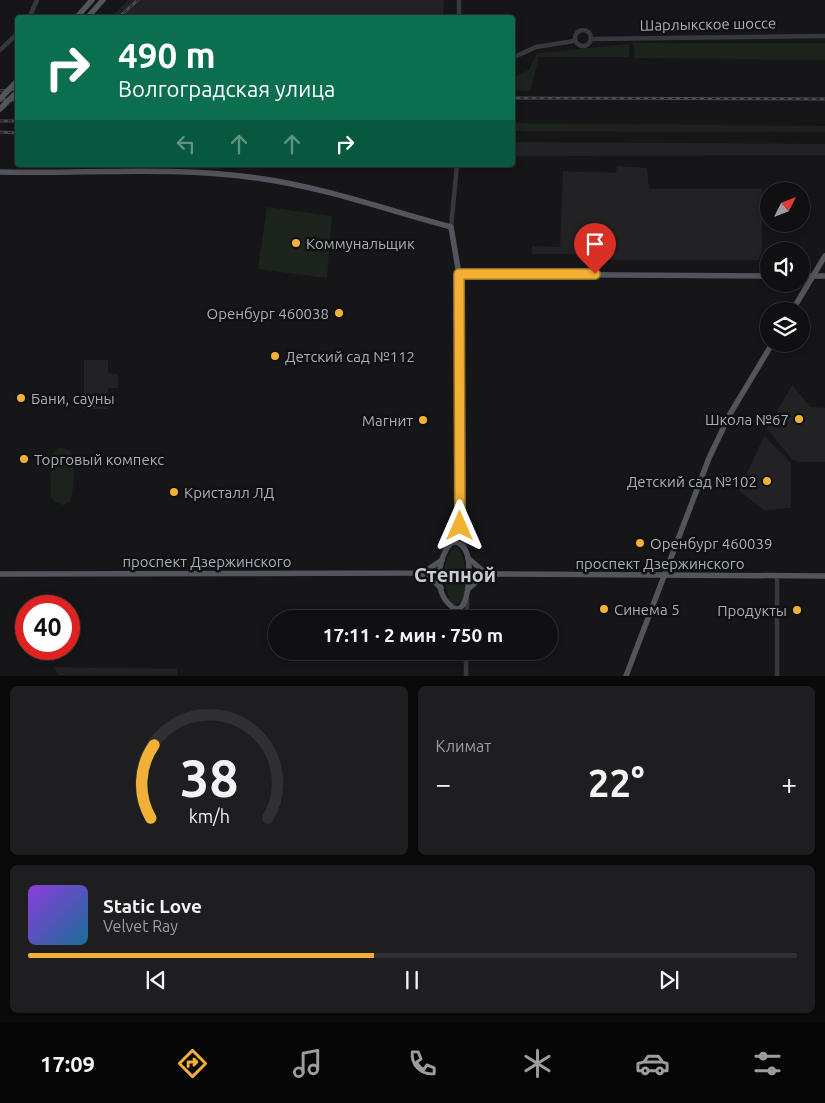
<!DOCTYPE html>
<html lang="ru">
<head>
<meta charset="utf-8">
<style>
  :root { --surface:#101012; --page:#1e1e20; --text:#f1f3f6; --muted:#9c9d9f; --line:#303032; --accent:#f2b134 }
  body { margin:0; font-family:Ubuntu,sans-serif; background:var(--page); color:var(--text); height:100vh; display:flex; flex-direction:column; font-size:19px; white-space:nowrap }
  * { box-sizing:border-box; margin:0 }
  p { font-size:16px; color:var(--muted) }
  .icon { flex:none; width:28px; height:28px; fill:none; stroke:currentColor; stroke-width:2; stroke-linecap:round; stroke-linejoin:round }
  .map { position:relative; height:676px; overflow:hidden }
  .details { display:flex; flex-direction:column; gap:10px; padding:10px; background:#09090a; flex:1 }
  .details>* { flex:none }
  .hud { position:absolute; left:15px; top:15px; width:500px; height:152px; border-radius:5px; box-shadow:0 2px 8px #0003,0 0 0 1px var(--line); background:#0b6e4f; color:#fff; overflow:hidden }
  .needle { width:32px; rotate:48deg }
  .tools { position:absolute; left:760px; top:182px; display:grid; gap:10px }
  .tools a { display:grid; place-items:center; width:50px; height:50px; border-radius:50%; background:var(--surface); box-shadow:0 2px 8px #0003,0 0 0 1px var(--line); font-size:25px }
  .speed { position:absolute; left:15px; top:595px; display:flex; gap:10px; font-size:25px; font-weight:700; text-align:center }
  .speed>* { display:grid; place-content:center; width:65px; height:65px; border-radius:50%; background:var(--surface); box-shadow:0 2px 8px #0003,0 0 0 1px var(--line); line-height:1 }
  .speed .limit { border:8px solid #d22; background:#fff; color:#111 }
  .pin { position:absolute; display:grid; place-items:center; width:42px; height:42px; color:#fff; margin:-51px -21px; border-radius:50% 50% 50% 0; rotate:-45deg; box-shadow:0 0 5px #0007 }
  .pin .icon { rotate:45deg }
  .me { position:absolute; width:55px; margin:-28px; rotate:0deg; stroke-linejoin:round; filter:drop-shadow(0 0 4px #0008) }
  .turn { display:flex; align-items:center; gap:18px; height:105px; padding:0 20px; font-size:22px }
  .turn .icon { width:65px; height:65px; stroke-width:2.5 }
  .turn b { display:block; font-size:35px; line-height:42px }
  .lanes { display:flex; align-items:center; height:48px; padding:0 20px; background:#0003; justify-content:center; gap:25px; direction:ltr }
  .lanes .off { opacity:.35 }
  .big { font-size:38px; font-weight:600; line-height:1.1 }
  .details .tile { flex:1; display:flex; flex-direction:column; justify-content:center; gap:8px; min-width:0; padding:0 18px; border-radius:8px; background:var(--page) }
  .details .dial { align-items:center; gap:0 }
  .dial svg { height:130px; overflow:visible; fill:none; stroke:var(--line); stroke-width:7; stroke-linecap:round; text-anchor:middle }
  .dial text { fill:var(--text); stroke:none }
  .song { display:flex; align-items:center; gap:15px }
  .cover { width:60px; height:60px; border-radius:8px; background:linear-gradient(135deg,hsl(270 70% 55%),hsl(200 70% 35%)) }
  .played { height:5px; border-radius:2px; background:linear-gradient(90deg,var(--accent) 45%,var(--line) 45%) }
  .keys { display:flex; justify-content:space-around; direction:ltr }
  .heat { display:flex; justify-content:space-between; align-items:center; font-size:28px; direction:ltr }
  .details .tiles { flex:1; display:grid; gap:10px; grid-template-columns:1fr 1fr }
  .tile:last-child { grid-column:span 2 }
  .trip { position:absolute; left:268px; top:610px; width:290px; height:50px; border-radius:25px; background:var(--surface); box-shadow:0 2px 8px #0003,0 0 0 1px var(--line); font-weight:600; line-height:50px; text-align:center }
  .tab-bar { display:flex; height:80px; justify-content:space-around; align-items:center; background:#060607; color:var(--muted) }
  .tab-bar .icon { width:35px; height:35px }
  .tab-bar .on { color:var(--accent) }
  .tab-bar b { font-size:22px; color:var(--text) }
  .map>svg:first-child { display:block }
  .built { fill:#222225 }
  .green { fill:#1c231d }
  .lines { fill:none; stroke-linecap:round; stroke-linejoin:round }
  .minor { stroke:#37383d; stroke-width:4.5 }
  .major { stroke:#53555c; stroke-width:5.5 }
  .rail-casing { stroke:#4a4c52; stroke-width:3 }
  .rail { stroke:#111113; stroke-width:1; stroke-dasharray:4; stroke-linecap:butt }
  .major-bridge { stroke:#53555c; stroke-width:5.5 }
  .route-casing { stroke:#9d7322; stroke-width:12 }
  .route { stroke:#f2b134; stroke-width:9 }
  .poi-dot { fill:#f2b134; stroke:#111113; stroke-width:2 }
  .labels { text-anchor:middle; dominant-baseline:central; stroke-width:5; stroke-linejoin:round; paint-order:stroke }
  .street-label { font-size:15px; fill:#a8adb8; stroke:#111113 }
  .poi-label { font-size:15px; fill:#a8adb8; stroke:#111113; text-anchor:start }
  .district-label { font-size:20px; font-weight:bold; fill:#c9ccd4; stroke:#111113 }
</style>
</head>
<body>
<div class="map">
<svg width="825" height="676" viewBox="0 0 825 676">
  <rect width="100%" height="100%" fill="#161618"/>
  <g class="built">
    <polygon points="128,0 444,0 443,17 112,17"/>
    <polygon points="513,142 825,144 825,155 513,156"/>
    <polygon points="617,166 647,168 649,189 762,189 762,249 759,260 609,260 603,254 532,254 532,246 560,247 563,171 616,173"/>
    <polygon points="84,360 108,360 108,373 118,374 118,388 108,388 108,409 84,409"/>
    <polygon points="792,385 810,407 825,408 825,462 799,462 792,459 767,429"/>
    <polygon points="764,436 791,463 791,508 764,510 739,491"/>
    <polygon points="53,667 177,669 177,675 59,675"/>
  </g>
  <g class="green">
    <polygon points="633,43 825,43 825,60 635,58"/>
    <polygon points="629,44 629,57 539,57 530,91 513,90 513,78 529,70 537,53"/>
    <polygon points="513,123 825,126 825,132 513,131"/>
    <polygon points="21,165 220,165 219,169"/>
    <polygon points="267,207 332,216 327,278 258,269"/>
    <path d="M 61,448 L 70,451 C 75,464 75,490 69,502 L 63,505 L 55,502 L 51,497 L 50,457 L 55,450 Z"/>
    <path d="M 454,547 L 459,548 C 466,560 471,600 455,606 L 451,604 C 445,587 439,562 454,547 Z"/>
  </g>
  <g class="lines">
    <g class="minor">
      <polyline points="459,0 459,18"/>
      <polyline points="29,18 37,0"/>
      <circle cx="583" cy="38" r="8"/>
      <polyline points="592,39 825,36"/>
      <polyline points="0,50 18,33"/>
      <polyline points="512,58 536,47 574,41"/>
      <polyline points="451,227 457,165"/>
      <polyline points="459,274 461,526 465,550"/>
      <polyline points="451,543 460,527"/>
      <polyline points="453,609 464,619"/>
      <polyline points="467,619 467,598"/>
      <polyline points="466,676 466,651"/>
      <polyline points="777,676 777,576"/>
    </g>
    <g class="major">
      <polyline points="76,18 92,0"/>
      <polyline points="87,18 103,0"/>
      <path d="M 0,172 C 85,174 172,166 257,178 C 323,187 387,210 451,227 L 459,274 L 769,276"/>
      <polyline points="801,276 825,276"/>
      <polyline points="792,311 825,256"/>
      <path d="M 456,542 C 467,546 469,558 469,568 C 470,577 467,624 449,604 C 434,590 438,557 451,543 Z"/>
      <polyline points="468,558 482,570 494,574 825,576"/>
      <polyline points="0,574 415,573 427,570 442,560"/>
      <polyline points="420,574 433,580 441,588"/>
      <polyline points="468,589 481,578 492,575"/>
      <polyline points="626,676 709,458 730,414 772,344"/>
    </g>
    <g class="rail-casing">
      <g id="rail">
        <polyline points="118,18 138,0"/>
        <polyline points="0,91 18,89"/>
        <polyline points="512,98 825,99"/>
        <polyline points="0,100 18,100"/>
        <polyline points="0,121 18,121"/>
        <polyline points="0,132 18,133"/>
      </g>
    </g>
    <use href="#rail" class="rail"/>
    <g class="major-bridge">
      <polyline points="0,99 18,80"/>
      <polyline points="0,109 18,91"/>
    </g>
  </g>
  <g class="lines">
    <g class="route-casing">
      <polyline id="route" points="460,526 459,274 595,274"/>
    </g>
    <use href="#route" class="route"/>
  </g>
  <g class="poi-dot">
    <circle cx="296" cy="243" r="5"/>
    <circle cx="339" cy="313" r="5"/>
    <circle cx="275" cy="356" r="5"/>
    <circle cx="21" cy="398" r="5"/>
    <circle cx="799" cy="419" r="5"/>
    <circle cx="423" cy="420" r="5"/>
    <circle cx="24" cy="459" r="5"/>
    <circle cx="767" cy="481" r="5"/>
    <circle cx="174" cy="492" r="5"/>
    <circle cx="640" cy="543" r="5"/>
    <circle cx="604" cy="609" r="5"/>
    <circle cx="797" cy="610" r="5"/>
  </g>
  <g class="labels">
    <g class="street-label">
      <text transform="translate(708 24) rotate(-1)">Шарлыкское шоссе</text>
      <text x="207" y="561">проспект Дзержинского</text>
      <text x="660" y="563">проспект Дзержинского</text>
    </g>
    <g class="poi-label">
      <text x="306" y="243">Коммунальщик</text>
      <text x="329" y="313" text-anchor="end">Оренбург 460038</text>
      <text x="285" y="356">Детский сад №112</text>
      <text x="31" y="398">Бани, сауны</text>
      <text x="789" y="419" text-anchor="end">Школа №67</text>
      <text x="413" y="420" text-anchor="end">Магнит</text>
      <text x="34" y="459">Торговый компекс</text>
      <text x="757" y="481" text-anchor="end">Детский сад №102</text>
      <text x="184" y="492">Кристалл ЛД</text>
      <text x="650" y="543">Оренбург 460039</text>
      <text x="614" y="609">Синема 5</text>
      <text x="787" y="610" text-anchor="end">Продукты</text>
    </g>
    <g class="district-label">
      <text x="455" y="574">Степной</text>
    </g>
  </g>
</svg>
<div class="tools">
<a><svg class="needle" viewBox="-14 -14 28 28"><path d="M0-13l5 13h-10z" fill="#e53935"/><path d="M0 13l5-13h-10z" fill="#9c9d9f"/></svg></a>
<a><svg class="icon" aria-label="sound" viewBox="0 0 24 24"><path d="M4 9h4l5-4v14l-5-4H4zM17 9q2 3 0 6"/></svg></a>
<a><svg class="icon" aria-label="layers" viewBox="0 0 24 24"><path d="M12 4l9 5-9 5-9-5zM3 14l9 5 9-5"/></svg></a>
</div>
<div class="speed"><div class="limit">40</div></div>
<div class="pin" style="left:595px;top:274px;background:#d93025"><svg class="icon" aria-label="arrive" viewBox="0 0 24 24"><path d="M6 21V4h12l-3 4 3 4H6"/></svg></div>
<svg class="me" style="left:460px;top:526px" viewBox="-20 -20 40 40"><path d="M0-17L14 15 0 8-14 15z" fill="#f2b134" stroke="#fff" stroke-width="4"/></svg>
<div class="trip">17:11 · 2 мин · 750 m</div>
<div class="hud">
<div class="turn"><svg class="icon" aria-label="right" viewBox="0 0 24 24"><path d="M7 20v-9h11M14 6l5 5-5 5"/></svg><div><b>490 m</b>Волгоградская улица</div></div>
<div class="lanes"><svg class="icon off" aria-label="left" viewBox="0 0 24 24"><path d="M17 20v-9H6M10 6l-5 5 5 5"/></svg><svg class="icon off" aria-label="ahead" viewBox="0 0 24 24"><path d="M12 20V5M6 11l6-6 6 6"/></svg><svg class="icon off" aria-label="ahead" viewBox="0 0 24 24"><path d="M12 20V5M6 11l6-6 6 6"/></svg><svg class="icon" aria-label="right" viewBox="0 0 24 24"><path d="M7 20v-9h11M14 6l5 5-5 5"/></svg></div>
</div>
</div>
<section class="details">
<div class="tiles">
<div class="tile dial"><svg viewBox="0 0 100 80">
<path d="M14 69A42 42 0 1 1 86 69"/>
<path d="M14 69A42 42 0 0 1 16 24" stroke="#f2b134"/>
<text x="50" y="56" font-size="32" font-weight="700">38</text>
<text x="50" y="72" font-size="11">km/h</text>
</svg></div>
<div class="tile"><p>Климат</p>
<div class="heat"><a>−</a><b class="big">22°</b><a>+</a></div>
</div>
<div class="tile">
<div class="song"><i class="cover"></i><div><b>Static Love</b><p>Velvet Ray</p></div></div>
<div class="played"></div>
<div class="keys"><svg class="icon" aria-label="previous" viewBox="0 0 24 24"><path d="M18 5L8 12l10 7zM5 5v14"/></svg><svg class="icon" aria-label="pause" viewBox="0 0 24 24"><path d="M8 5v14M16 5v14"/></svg><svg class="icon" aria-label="next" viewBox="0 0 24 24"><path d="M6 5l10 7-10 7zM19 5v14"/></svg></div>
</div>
</div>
</section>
<nav class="tab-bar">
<b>17:09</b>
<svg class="icon on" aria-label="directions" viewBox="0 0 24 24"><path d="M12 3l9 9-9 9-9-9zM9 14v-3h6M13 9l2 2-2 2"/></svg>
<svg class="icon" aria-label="music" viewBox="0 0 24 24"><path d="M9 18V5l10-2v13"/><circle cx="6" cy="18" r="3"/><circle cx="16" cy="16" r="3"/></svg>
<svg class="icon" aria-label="phone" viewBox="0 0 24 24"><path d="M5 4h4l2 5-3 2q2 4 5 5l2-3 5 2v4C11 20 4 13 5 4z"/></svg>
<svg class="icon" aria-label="climate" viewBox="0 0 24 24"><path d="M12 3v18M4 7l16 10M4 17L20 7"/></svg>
<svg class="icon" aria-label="car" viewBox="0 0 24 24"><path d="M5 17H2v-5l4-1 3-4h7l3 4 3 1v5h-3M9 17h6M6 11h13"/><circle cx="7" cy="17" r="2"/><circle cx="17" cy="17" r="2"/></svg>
<svg class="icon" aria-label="filters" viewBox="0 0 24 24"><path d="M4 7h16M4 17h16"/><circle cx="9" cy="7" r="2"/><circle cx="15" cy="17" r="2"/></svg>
</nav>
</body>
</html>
